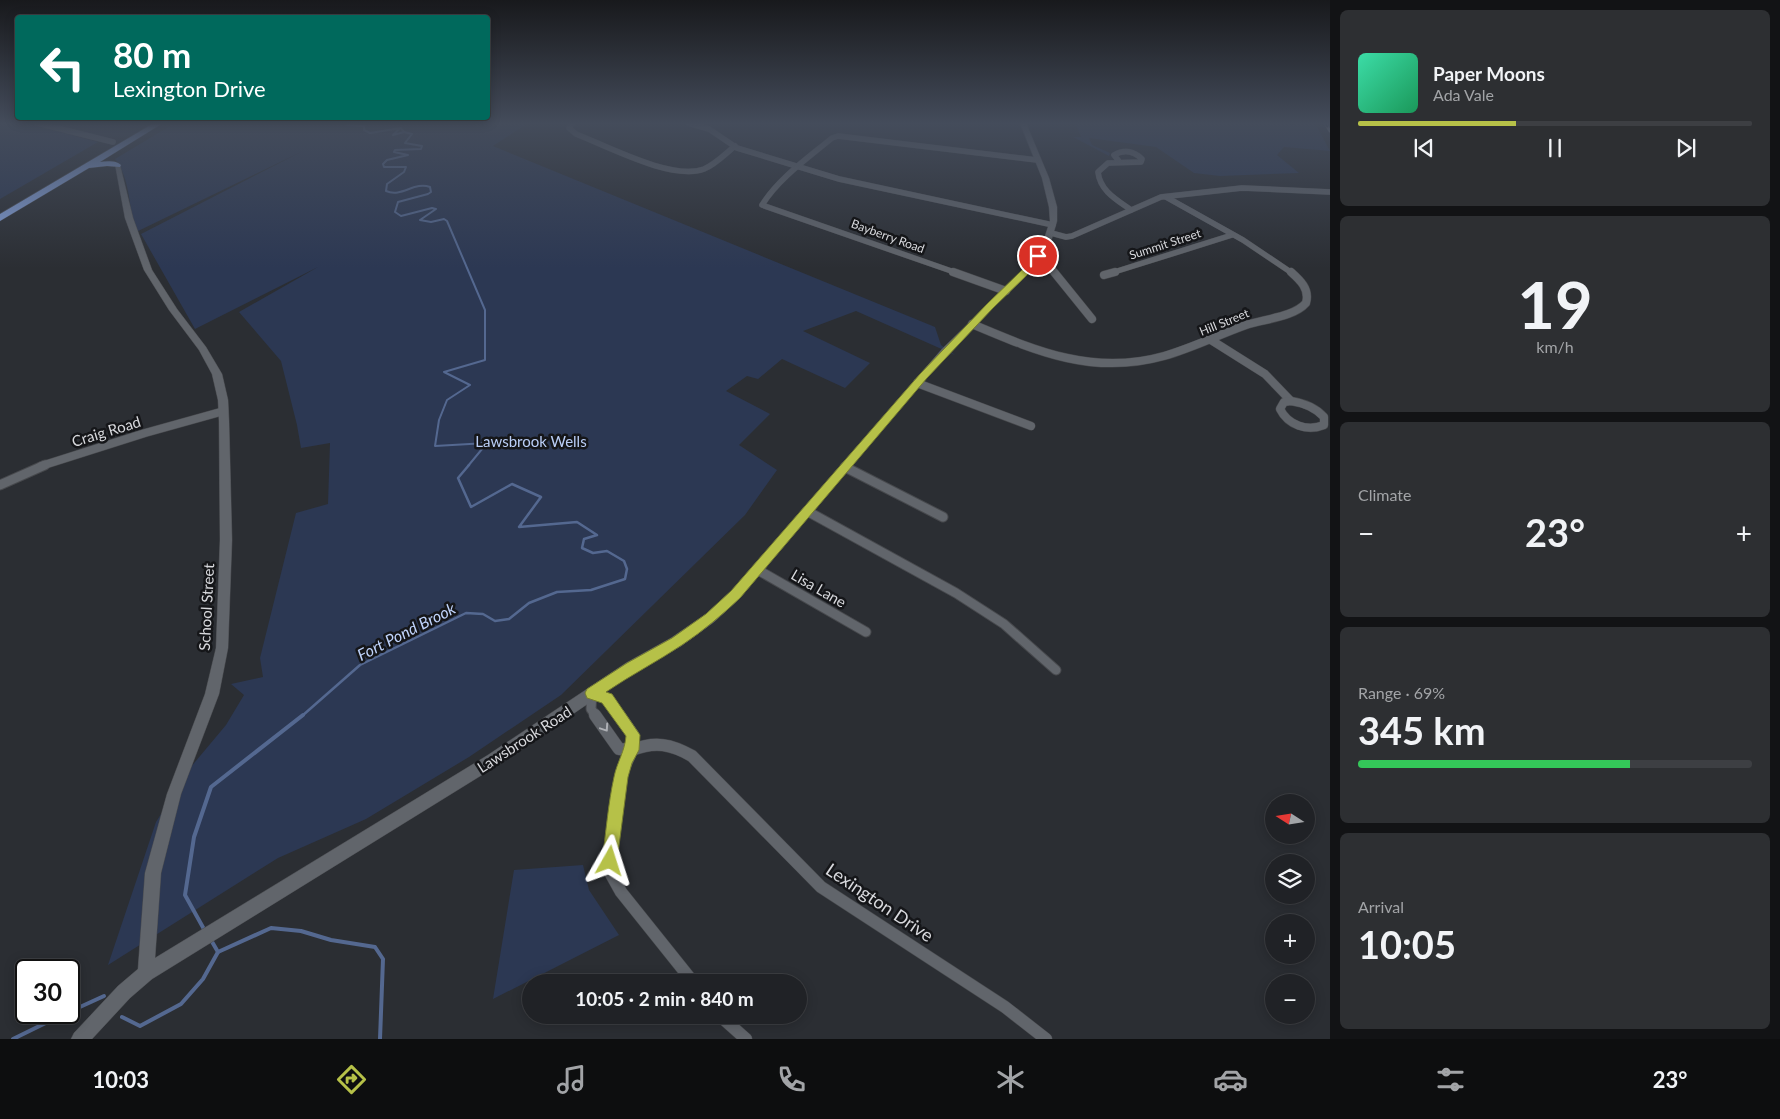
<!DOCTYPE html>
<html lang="en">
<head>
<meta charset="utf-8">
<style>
  :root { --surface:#202226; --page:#2d2f32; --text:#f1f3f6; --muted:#a2a4a7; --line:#3d3f43; --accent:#b6c148 }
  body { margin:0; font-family:Lato,sans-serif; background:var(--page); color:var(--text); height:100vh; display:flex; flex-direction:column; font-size:19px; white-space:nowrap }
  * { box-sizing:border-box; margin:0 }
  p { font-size:16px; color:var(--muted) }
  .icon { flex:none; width:28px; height:28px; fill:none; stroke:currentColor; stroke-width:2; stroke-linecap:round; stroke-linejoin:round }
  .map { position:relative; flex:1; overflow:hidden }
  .details { display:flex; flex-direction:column; gap:10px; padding:10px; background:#121315; width:450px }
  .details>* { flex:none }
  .top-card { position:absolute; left:15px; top:15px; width:475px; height:105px; border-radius:5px; box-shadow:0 2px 12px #0003,0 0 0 1px var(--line); background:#00695c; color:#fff; overflow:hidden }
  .needle { width:32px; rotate:282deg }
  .buttons { position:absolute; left:1265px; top:794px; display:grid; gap:10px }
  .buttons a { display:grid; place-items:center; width:50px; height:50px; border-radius:50%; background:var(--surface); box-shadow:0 2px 12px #0003,0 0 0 1px var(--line); font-size:25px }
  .speed { position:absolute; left:15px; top:959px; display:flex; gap:10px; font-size:25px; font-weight:700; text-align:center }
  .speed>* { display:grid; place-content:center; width:65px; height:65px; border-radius:50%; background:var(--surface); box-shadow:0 2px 12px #0003,0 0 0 1px var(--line); line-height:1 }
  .speed .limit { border:2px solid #111; border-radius:8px; background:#fff; color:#111 }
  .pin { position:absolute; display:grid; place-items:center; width:42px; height:42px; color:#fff; margin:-21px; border:2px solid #fff; border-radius:50%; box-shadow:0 1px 5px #0007 }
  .me { position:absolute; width:55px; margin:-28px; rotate:6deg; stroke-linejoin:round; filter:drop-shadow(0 0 4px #0008) }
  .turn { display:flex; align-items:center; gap:18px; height:105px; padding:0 15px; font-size:22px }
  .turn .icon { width:65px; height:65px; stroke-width:2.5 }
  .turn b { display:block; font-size:35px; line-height:42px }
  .big { font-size:38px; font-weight:700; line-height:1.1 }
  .details .card { flex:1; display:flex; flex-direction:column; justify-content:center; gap:8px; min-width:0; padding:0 18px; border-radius:8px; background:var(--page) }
  .details .dial { align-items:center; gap:0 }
  .dial b { font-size:65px; line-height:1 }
  .song { display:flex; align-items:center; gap:15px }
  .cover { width:60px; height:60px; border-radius:8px; background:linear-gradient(135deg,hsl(160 70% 55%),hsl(150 70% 35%)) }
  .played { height:5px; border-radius:2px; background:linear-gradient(90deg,var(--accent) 40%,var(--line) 40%) }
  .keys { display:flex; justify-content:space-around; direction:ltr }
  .heat { display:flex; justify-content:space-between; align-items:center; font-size:28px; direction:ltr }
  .charge { height:8px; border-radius:4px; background:linear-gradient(90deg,#34c759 69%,var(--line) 0) }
  .trip { position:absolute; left:522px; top:974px; width:285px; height:50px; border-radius:25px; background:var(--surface); box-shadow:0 2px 12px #0003,0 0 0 1px var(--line); font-weight:700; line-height:50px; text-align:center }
  .dock { display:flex; height:80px; justify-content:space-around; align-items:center; background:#0d0e0f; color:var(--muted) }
  .dock .icon { width:35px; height:35px }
  .dock .current { color:var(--accent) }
  .dock b { font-size:22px; color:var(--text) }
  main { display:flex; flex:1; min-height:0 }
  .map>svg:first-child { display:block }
  .green { fill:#2c3853 }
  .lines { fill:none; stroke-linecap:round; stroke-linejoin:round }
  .stream-far2 { stroke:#546890; stroke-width:2 }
  .stream-far1 { stroke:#546890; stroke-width:2.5 }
  .stream { stroke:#546890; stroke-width:4 }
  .minor-far3-casing { stroke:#47494d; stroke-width:6 }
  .minor-far2-casing { stroke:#47494d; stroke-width:9 }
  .minor-far1-casing { stroke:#47494d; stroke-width:11 }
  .minor-casing { stroke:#47494d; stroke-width:13 }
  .tertiary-casing { stroke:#47494d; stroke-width:1 }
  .trunk-casing { stroke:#47494d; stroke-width:1 }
  .minor-far3 { stroke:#61656b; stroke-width:5.5 }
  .minor-far2 { stroke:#61656b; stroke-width:8 }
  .minor-far1 { stroke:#61656b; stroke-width:9 }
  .minor { stroke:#61656b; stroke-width:12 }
  .tertiary { fill:#61656b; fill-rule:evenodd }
  .trunk { fill:#85a2dc; fill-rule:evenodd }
  .rail-casing { stroke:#bbbcc0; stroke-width:3 }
  .rail { stroke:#151619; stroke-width:2; stroke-dasharray:5; stroke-linecap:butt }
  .oneway { stroke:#aeb0b5 }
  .route { fill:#b6c148; stroke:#767d2f }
  .labels { text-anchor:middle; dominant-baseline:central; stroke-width:5; stroke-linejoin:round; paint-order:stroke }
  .far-street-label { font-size:12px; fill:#d8d9dd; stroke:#151619 }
  .street-label { font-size:15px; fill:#d8d9dd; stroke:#151619 }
  .park-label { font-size:15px; fill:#bacef6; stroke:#151619 }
  .water-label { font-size:16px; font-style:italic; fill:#c0d4fc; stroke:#151619 }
  .near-street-label { font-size:18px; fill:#d8d9dd; stroke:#151619 }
</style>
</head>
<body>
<main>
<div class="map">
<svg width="1330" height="1039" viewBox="0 0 1330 1039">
  <rect width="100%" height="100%" fill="#2b2e33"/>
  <g class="green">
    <polygon points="0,123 24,123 98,142 0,199"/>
    <path d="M 175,123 L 528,123 L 493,146 L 935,327 L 941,345 L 955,355 L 856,311 L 803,331 L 870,363 L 845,388 L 782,359 L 758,379 L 747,376 L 726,391 L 770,414 L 739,445 L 777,470 L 745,515 L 561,695 L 469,757 L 366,819 L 278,858 L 108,965 L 156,822 L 190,768 L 226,725 L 244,695 L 231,684 L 263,677 L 260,658 L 296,513 L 328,504 L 330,443 L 301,448 L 297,425 L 281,361 L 239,312 L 318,267 L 195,329 L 141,234 L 303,151 L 134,233 C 130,209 130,178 115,159 Z"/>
    <polygon points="1075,123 1279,123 1295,125 1294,123 1315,123 1330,151 1284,147 1277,155 1299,173 1220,176 1194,173 1156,147 1089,138 1092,145 1110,153 1109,156 1073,137 1081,137"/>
    <polygon points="583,865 589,890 619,935 493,999 514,870"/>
  </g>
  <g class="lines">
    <g class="stream-far2">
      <path d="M 349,123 L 347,125 L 364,126 L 364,130 L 370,133 L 401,128 L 404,132 L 412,134 L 405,143 L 422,146 L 421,149 L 395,150 L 394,152 L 408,155 L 387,160 L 383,164 L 384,167 L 406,167 L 404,172 L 387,184 L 386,191 C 402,198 414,181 430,187 L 431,192 L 428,194 L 398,202 L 395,212 L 401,216 L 432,208 L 436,209 L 420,220 L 431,222 L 444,219 L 447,221 L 485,310 L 485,360 L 444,372 L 470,385 L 447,400 L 439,420 L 435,446 L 487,443 L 468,466"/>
      <polyline points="399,129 393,135 404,132"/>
    </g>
    <polyline class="stream-far1" points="302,716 360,665 466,613 483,614 495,621 509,619 529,603 557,592 591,590 625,579 627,569 624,561 607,551 593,553 582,548 584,539 597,535 577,522 519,527 541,497 512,484 471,507 458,478 469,465"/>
    <g class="stream">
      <polyline points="205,931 185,895 194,837 211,787 303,715"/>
      <polyline points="211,940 218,952 271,928 301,931 331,940 375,947 383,959 380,1039"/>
      <polyline points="69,1012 104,996"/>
      <polyline points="122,1017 140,1026 181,1004 203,979 218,952"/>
      <polyline points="13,1039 68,1012"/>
    </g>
    <g class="minor-far3-casing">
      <g id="minor-far3">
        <polyline points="37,123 113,142"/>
        <path d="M 572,123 L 569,128 L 576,134 C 607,146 672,181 704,169 C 716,164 725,154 735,146"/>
        <polyline points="688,123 709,129 737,148 839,179 1053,225"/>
        <path d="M 1118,160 L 1114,155 C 1124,149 1134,151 1142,159 L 1141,162 L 1108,163 L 1098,172 C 1100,191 1117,200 1131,210"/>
        <polyline points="1166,197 1243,240 1292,273"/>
        <polyline points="1051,233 1066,237 1072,236 1161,197 1242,188 1330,192"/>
        <polyline points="1038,256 1055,273"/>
        <path d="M 957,273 L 762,205 C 779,178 808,158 832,138 L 838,136 L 1037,160"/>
        <polyline points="1111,273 1232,235"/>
      </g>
    </g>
    <g class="minor-far2-casing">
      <g id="minor-far2">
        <polyline points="953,272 1006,291"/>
        <polyline points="1054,272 1092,319"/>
        <polyline points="1104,275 1115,272"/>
        <path d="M 972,324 C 1036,351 1093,376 1164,356 C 1192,348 1218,335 1246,325 C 1264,319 1294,317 1306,303 C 1310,289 1300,280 1291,272"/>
        <polyline points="1211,340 1265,374 1291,401"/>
        <polyline points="917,383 1031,426"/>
        <path d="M 1291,401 C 1304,403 1315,407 1324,417 L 1324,425 C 1307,432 1288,425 1280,409 L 1284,402 Z"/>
        <polyline points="41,466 145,433 224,411"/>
      </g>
    </g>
    <g class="minor-far1-casing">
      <g id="minor-far1">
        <polyline points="845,467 943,517"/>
        <polyline points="0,485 45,465"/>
        <polyline points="807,511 956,593 1004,624 1056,670"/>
        <polyline points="758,570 866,632"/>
        <polyline points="596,716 591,709 592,693 607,698 620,716"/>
      </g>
    </g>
    <g class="minor-casing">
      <g id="minor">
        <polyline points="595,715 619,749 632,750 633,735 619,715"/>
        <path d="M 693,982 L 621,892 L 611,874 L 609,855 L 622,772 L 632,750 C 655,741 671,744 692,756 L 821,887 L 1005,1007 L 1046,1039"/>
        <polyline points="719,1015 746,1039"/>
      </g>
    </g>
    <g class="tertiary-casing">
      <polygon id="tertiary" points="1020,123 1026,123 1049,178 1057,207 1057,221 1050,245 1028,274 982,318 922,383 740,598 714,622 681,646 636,671 498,765 152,979 130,998 92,1039 71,1039 74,1033 118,986 138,969 145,873 167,794 205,694 216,648 220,540 219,421 218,400 212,374 199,350 169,310 144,270 125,218 115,164 120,165 133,218 152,270 177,309 206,347 222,374 228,400 229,421 232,540 228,648 219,694 181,794 161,873 155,958 488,755 626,663 671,638 706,614 732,590 942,349 1022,271 1042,245 1050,221 1049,207 1042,178"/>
    </g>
    <g class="trunk-casing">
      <path id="trunk" d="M 154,123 L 163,123 L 100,162 C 107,161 116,160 121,165 L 120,167 L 107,166 L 89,168 L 0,221 L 0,214 Z"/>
    </g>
    <use href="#minor-far3" class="minor-far3"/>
    <use href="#minor-far2" class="minor-far2"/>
    <use href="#minor-far1" class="minor-far1"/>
    <use href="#minor" class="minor"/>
    <use href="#tertiary" class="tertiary"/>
    <use href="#trunk" class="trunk"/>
    <g class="rail-casing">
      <polyline id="rail" points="1325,123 1330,131"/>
    </g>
    <use href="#rail" class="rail"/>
  </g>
  <defs><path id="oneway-chevron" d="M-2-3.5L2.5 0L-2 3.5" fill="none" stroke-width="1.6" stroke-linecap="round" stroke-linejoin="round" transform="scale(1.25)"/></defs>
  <use class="oneway" href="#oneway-chevron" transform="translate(605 728) rotate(56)"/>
  <linearGradient id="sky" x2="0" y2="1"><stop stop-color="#18191c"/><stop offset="0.46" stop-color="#444c5b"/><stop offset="1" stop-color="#444c5b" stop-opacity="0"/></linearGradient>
  <rect width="1330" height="268" fill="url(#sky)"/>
  <path class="route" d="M 1035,255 L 1042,256 L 1028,274 L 993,308 L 927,378 L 740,598 C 722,615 703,631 682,645 C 658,661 631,675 606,692 L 612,694 L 640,735 L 639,750 L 632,763 L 628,777 L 617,861 L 615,867 L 610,869 L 604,867 L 602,861 C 606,833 608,804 614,777 C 617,762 625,751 626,736 L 602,703 L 587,698 L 585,693 L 587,689 L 627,663 L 672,638 L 706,614 L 731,591 L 920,374 L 987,304 L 1022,270 Z"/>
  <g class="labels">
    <g class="far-street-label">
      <text transform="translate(888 236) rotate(20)">Bayberry Road</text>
      <text transform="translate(1165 244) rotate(-18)">Summit Street</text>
      <text transform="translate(1224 322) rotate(-22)">Hill Street</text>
    </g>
    <g class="street-label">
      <text transform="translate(106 431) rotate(-17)">Craig Road</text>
      <text transform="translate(819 588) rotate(30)">Lisa Lane</text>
      <text transform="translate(206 607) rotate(-87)">School Street</text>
      <text transform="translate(524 739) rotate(-33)">Lawsbrook Road</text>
    </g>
    <g class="park-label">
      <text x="531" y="441">Lawsbrook Wells</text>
    </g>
    <g class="water-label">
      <text transform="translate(406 631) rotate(-27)">Fort Pond Brook</text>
    </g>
    <g class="near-street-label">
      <text transform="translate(880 902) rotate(34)">Lexington Drive</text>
    </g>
  </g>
</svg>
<div class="buttons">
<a><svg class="needle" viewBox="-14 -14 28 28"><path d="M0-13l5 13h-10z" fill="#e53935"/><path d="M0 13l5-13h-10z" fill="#a2a4a7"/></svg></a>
<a><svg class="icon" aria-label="layers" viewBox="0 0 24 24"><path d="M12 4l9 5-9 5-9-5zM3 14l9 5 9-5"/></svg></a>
<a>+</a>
<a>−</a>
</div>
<div class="speed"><div class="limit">30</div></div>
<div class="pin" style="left:1038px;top:256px;background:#d93025"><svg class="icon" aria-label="arrive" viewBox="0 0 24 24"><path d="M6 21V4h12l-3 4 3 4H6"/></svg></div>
<svg class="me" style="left:610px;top:861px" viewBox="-20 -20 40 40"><path d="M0-17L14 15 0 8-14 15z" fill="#b6c148" stroke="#fff" stroke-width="4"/></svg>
<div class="trip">10:05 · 2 min · 840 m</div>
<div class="top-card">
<div class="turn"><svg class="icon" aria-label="left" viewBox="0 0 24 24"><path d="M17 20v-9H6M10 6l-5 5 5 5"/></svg><div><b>80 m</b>Lexington Drive</div></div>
</div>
</div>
<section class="details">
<div class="card">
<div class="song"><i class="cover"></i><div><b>Paper Moons</b><p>Ada Vale</p></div></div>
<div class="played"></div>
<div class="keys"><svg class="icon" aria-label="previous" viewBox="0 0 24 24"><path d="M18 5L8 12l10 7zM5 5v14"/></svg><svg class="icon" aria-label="pause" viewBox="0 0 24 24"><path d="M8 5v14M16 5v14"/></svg><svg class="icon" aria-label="next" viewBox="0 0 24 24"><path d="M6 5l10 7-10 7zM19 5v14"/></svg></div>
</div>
<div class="card dial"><b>19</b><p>km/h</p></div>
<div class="card"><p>Climate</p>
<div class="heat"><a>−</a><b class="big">23°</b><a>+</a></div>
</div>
<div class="card"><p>Range · 69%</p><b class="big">345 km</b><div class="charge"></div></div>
<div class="card"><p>Arrival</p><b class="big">10:05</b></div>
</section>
</main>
<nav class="dock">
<b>10:03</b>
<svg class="icon current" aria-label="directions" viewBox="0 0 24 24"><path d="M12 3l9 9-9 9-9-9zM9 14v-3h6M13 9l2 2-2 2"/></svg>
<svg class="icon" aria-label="music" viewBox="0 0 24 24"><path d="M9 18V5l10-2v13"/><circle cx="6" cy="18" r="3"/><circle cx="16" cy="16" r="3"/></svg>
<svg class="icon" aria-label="phone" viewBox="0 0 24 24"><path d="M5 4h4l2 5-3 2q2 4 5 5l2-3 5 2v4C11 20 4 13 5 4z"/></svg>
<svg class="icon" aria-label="climate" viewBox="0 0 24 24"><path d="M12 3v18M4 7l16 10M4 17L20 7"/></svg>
<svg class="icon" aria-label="car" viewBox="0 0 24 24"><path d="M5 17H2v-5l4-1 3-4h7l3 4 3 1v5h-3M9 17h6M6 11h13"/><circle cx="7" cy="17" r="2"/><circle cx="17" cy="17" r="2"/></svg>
<svg class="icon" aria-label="filters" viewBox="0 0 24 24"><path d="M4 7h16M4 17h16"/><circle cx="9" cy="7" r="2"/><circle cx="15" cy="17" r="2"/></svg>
<b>23°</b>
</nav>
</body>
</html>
